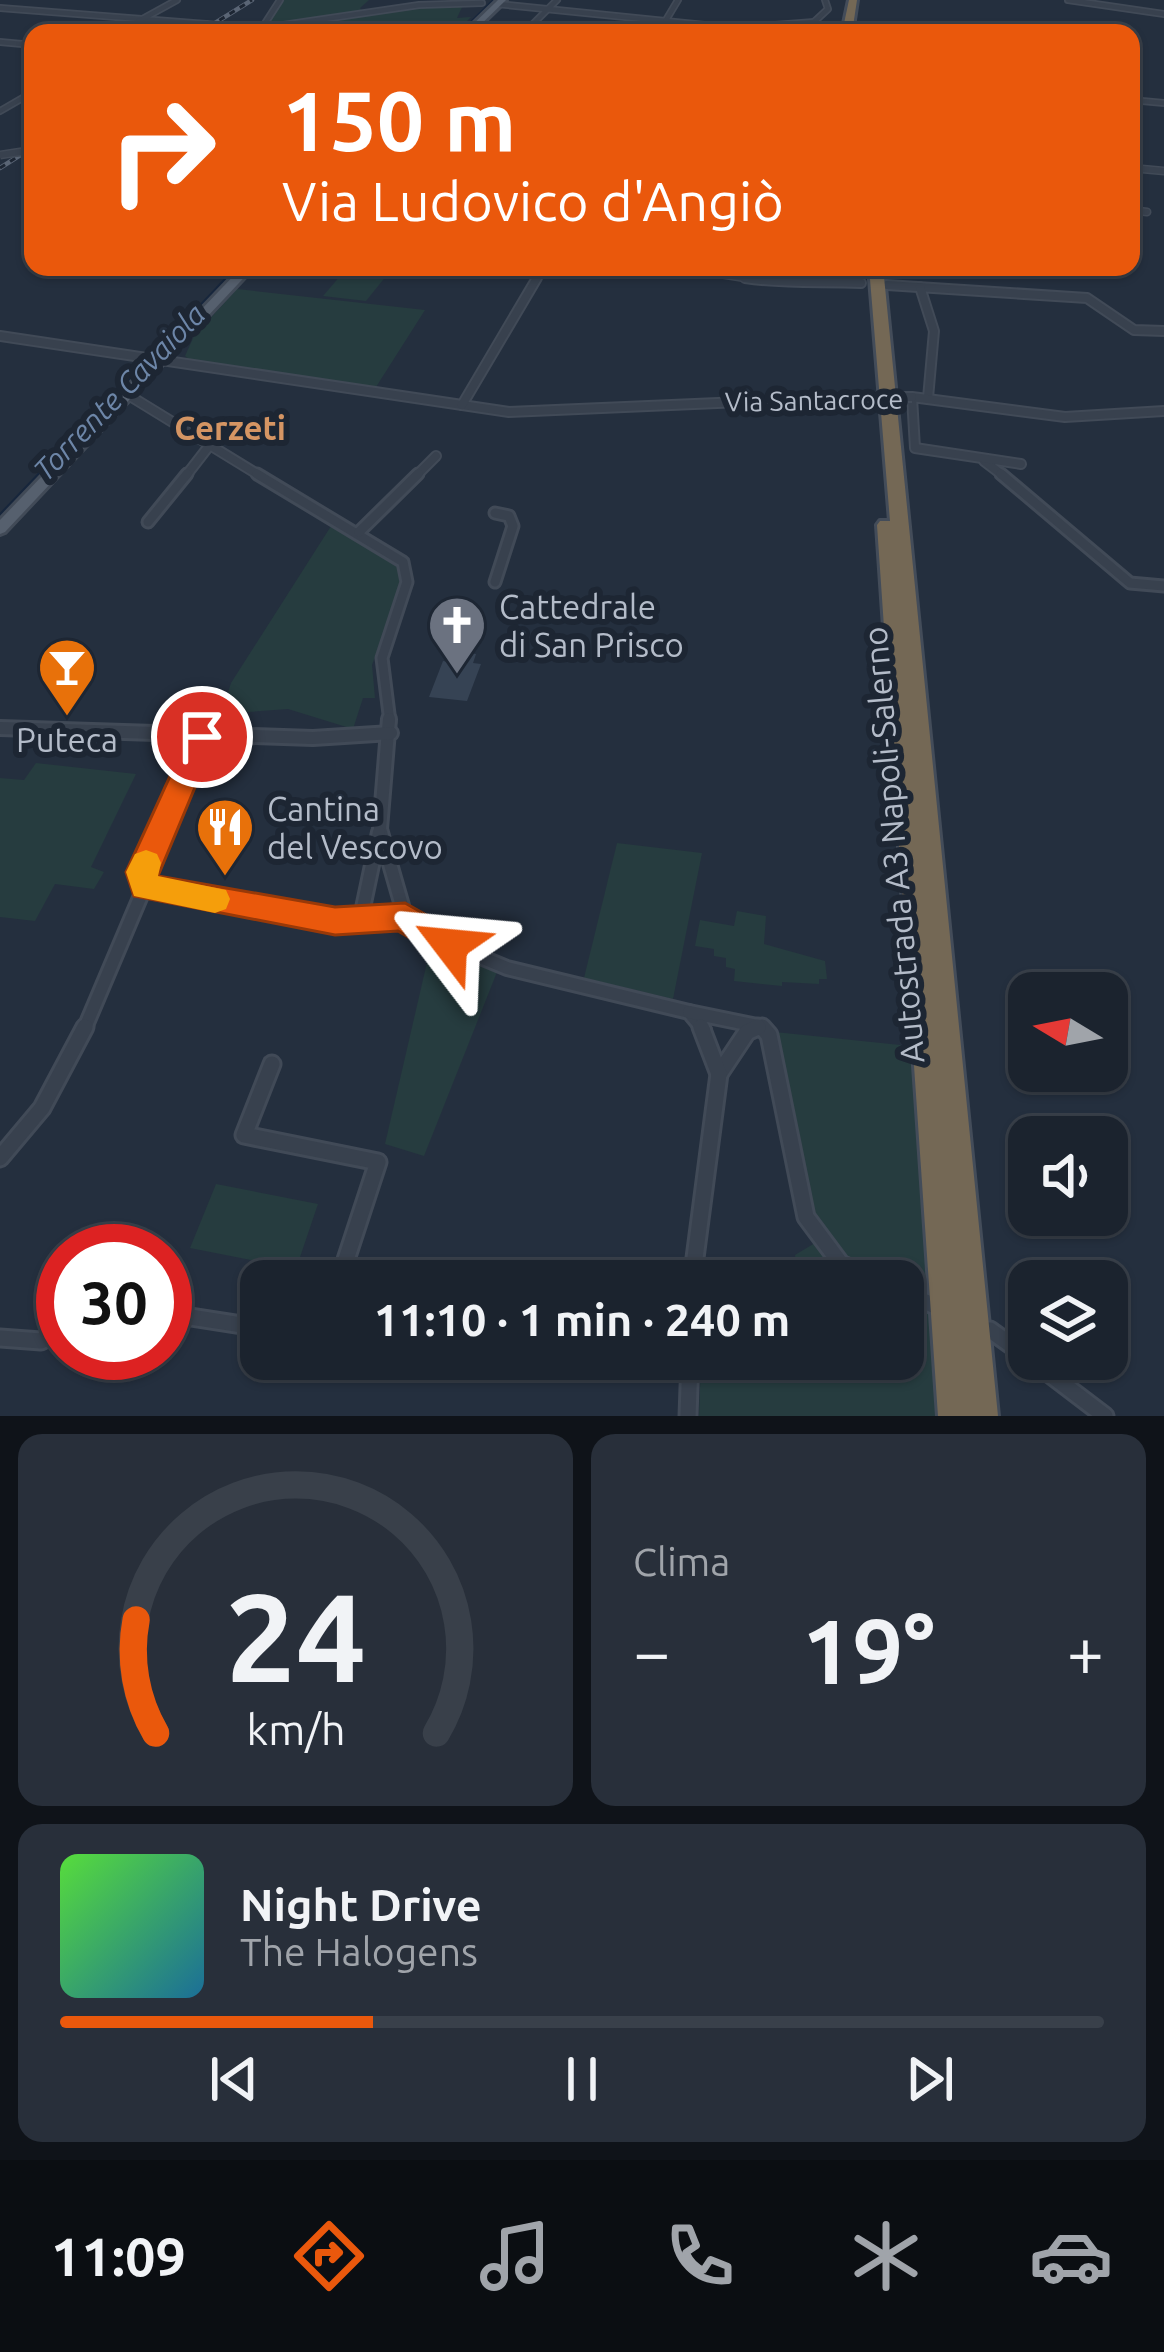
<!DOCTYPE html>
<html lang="it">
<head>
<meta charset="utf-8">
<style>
  :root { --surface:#1b232e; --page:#282f3a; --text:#f1f3f6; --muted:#a0a4aa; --line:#39404a; --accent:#ea580c }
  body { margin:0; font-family:Ubuntu,sans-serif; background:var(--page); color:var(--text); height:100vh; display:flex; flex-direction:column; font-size:45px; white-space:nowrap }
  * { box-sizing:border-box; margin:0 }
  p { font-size:39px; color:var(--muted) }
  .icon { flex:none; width:66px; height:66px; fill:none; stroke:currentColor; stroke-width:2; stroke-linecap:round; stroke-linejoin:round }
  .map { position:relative; height:1416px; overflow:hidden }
  .side { display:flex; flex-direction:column; gap:18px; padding:18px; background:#0f1319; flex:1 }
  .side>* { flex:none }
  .top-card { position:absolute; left:24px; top:24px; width:1116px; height:252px; border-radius:24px; box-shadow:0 3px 9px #0004,0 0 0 3px var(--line); background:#ea580c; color:#fff; overflow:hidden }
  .needle { width:78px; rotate:280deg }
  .fabs { position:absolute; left:1008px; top:972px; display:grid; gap:24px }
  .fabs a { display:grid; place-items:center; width:120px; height:120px; border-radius:24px; background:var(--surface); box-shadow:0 3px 9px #0004,0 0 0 3px var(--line); font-size:60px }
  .speed { position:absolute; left:36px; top:1224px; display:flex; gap:24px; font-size:60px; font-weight:700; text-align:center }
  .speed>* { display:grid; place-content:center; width:156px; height:156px; border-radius:50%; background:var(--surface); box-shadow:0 3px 9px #0004,0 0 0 3px var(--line); line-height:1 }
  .speed .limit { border:18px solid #d22; background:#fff; color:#111 }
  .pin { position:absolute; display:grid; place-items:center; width:102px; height:102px; color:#fff; margin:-51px; border:6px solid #fff; border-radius:50%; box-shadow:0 3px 12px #0007 }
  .me { position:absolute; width:132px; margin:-66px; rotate:299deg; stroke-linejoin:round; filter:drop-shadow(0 0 9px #0008) }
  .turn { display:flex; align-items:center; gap:42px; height:252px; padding:0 60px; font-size:54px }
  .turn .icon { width:156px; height:156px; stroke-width:2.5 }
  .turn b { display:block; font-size:84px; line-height:102px }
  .big { font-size:90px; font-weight:700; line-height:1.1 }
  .side .tile { flex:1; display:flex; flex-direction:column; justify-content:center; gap:18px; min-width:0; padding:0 42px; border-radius:24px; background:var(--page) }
  .side .dial { align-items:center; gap:0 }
  .dial svg { height:312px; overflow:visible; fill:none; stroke:var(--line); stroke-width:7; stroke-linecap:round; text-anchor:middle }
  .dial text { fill:var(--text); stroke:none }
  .song { display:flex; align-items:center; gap:36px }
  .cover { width:144px; height:144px; border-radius:18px; background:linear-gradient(135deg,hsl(110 70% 55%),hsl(200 70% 35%)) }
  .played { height:12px; border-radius:6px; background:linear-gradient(90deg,var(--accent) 30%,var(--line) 30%) }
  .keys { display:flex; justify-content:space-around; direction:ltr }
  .heat { display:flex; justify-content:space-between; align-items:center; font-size:66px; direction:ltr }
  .side .tiles { flex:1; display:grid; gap:18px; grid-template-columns:1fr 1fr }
  .tile:last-child { grid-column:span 2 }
  .trip { position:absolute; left:240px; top:1260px; width:684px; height:120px; border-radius:24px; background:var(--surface); box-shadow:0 3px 9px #0004,0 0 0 3px var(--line); font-weight:700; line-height:120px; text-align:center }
  .tabs { display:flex; height:192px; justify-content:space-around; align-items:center; background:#0b0e12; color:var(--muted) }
  .tabs .icon { width:84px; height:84px }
  .tabs .current { color:var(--accent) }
  .tabs b { font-size:54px; color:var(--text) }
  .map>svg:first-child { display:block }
  .green { fill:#263c3f }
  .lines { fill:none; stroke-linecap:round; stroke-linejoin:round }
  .stream-far1 { stroke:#17263c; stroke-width:3 }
  .stream { stroke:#17263c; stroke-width:4.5 }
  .building { fill:#364354 }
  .minor-far5-casing { stroke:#414a57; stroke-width:8 }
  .minor-far4-casing { stroke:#414a57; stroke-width:9 }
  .minor-far3-casing { stroke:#414a57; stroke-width:12 }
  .minor-far2-casing { stroke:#414a57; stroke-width:15 }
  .minor-far1-casing { stroke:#414a57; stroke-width:18 }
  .minor-casing { stroke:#414a57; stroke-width:21 }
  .primary-casing { stroke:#414a57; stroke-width:6 }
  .motorway-casing { stroke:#434c59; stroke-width:6 }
  .minor-far5 { stroke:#38414e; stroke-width:4.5 }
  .minor-far4 { stroke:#38414e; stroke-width:6 }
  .minor-far3 { stroke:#38414e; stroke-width:8 }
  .minor-far2 { stroke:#38414e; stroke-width:9 }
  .minor-far1 { stroke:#38414e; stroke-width:12 }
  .minor { stroke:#38414e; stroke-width:15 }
  .primary { fill:#56606e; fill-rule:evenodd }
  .motorway { fill:#746855; fill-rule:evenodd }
  .rail-casing { stroke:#5a6575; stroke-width:4.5 }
  .rail { stroke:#1d2633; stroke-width:3; stroke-dasharray:6; stroke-linecap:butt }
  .minor-bridge-far2-casing { stroke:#414a57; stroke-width:8; stroke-linecap:butt }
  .minor-bridge-far1-casing { stroke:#414a57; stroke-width:9; stroke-linecap:butt }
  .minor-bridge-casing { stroke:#414a57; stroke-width:12; stroke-linecap:butt }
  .minor-bridge-far2 { stroke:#38414e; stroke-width:4.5 }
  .minor-bridge-far1 { stroke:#38414e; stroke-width:6 }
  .minor-bridge { stroke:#38414e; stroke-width:8 }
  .route { fill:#ea580c; stroke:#983908; stroke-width:3 }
  .slow { fill:#f59e0b }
  .labels { text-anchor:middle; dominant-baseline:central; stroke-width:12; stroke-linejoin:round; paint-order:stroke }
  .far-street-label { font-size:27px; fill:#b4bcc9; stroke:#1d2633 }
  .far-water-label { font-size:30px; font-style:italic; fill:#6d86a8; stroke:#1d2633 }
  .far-quarter-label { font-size:33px; font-weight:bold; fill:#d59563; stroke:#1d2633 }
  .poi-label { font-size:33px; fill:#b4bcc9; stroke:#1d2633; text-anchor:start }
  .street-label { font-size:33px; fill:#b4bcc9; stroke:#1d2633 }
</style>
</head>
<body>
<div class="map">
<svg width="1164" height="1416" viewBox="0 0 1164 1416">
  <rect width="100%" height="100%" fill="#242f3e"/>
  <g class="green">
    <polygon points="283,0 369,0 360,8 364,14 422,5 463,5 457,18 471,17 455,33 260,33 343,17 268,24"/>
    <polygon points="348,267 391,270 366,301 323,296"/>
    <polygon points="237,289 425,310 376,387 191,361 185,356 194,336"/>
    <polygon points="333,523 396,562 401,585 372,665 375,698 363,698 353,729 288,709 221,714 231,683"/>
    <polygon points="36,763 136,774 91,867 104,872 94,889 55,884 35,921 0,917 0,778 24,780"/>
    <polygon points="617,843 702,853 673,999 584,978"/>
    <polygon points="737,911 766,916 764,944 825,961 827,979 819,979 819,984 782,982 782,986 734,981 735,969 726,967 726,958 714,956 714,949 695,946 700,920 734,926"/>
    <polygon points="431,945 497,972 424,1156 385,1144"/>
    <polygon points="775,1032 910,1046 932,1293 845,1259 811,1216"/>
    <polygon points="216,1184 318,1204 296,1269 190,1248"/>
    <polygon points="815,1243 839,1270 862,1281 798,1281 795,1255"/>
    <polygon points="903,1300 936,1316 943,1416 699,1416 701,1359 903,1359"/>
  </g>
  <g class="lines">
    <g class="stream-far1">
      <polyline points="460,33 494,0"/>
      <polyline points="38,477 237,267"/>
    </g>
    <polyline class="stream" points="0,516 40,474"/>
  </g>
  <polygon class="building" points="454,651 476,654 473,663 481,664 467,701 429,697 443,661 449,662"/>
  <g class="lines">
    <g class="minor-far5-casing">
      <g id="minor-far5">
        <polyline points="1068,0 1164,14"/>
        <polyline points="497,4 734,28 814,22"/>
        <polyline points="0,8 206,24"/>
        <polyline points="666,20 678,0"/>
        <polyline points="228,26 255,28"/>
        <polyline points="262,28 280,0"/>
        <polyline points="263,28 419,5 482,3"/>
        <polyline points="117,33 177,0"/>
        <polyline points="524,33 557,0"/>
        <polyline points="811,33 814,22 828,9 825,0"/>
        <polyline points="0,42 33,45"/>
        <polyline points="1131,100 1164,103"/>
        <polyline points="0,111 33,92"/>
      </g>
    </g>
    <g class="minor-far4-casing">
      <g id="minor-far4">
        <polyline points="1131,168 1164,171"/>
        <polyline points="1131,210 1147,212"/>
        <polyline points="676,267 764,281"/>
        <polyline points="535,281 543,267"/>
        <polyline points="807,281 829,281"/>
      </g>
    </g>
    <g class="minor-far3-casing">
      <g id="minor-far3">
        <path d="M 745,278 C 785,284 821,281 861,283"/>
        <polyline points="887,285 1087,298 1134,330 1164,331"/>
        <polyline points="920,287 934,331 928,398"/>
        <polyline points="0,336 509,412 856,397"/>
        <polyline points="130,396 262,477"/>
        <polyline points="462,405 537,278"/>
        <polyline points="984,461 1005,477"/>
        <polyline points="1021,464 915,448 912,397 1065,417 1164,411"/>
        <polyline points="185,477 209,446"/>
        <polyline points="415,477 436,456"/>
      </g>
    </g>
    <g class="minor-far2-casing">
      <g id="minor-far2">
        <polyline points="257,474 403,562 407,582 382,658 390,722"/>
        <polyline points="1001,474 1130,583 1164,586"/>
        <polyline points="495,513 509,516 513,526 495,582"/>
        <polyline points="148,522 187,474"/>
        <polyline points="359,532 418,474"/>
      </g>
    </g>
    <g class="minor-far1-casing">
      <g id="minor-far1">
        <polyline points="389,719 380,829 405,916 425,934 507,968 689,1012 704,1030"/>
        <polyline points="0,728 313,738 391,733"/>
        <polyline points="145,886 335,921 405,916"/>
        <polyline points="360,922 379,832"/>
        <polyline points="689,1012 762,1027"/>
        <polyline points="84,1030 145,886 142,873 202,737"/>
        <polyline points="751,1030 759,1027"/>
      </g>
    </g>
    <g class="minor-casing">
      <g id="minor">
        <polyline points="762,1027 769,1035 806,1217 841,1264 879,1281"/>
        <polyline points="272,1064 244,1135 378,1162 339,1281"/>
        <polyline points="719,1074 747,1032 758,1027"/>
        <polyline points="0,1158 42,1108 85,1027"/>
        <polyline points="692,1281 719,1074 701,1027"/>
        <polyline points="903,1292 935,1306"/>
        <polyline points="165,1313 261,1328"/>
        <polyline points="990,1330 1029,1358"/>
        <polyline points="0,1338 41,1341 63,1326"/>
        <polyline points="1030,1359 1105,1416"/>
        <polyline points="688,1416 690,1359"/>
      </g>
    </g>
    <g class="primary-casing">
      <g id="primary">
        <polygon points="498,0 506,0 472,33 464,33"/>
        <polygon points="242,267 254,267 5,532 0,534 0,520"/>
      </g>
    </g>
    <g class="motorway-casing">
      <g id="motorway">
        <polygon points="849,0 857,0 852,33 842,33"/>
        <polygon points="869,267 883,267 998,1416 938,1416 877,525 880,521 890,521"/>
      </g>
    </g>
    <use href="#minor-far5" class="minor-far5"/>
    <use href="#minor-far4" class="minor-far4"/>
    <use href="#minor-far3" class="minor-far3"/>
    <use href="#minor-far2" class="minor-far2"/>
    <use href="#minor-far1" class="minor-far1"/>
    <use href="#minor" class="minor"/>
    <use href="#primary" class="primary"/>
    <use href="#motorway" class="motorway"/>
    <g class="rail-casing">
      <g id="rail">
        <polyline points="199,33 252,0"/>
        <polyline points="0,168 33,147"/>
      </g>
    </g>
    <use href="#rail" class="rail"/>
    <g class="minor-bridge-far2-casing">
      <polyline id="minor-bridge-far2" points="206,24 228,26"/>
    </g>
    <g class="minor-bridge-far1-casing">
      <polyline id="minor-bridge-far1" points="0,155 33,150"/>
    </g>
    <g class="minor-bridge-casing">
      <polyline id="minor-bridge" points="856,397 912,397"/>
    </g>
    <use href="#minor-bridge-far2" class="minor-bridge-far2"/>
    <use href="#minor-bridge-far1" class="minor-bridge-far1"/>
    <use href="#minor-bridge" class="minor-bridge"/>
  </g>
  <polygon class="route" points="202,726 216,737 158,876 335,907 405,903 462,935 467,945 462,955 450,960 439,955 398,931 335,935 134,896 126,872 188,737"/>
  <polygon class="slow" points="146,850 157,854 161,863 158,876 226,890 230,899 226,909 215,913 134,896 126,872 135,854"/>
  <defs>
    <g id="church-pin" transform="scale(3)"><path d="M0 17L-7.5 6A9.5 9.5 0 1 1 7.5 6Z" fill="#6b7280" stroke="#1d2633"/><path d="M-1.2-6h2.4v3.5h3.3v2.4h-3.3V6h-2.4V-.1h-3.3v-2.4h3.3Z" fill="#fff"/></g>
    <g id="bar-pin" transform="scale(3)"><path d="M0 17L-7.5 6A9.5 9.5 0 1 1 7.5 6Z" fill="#e8710a" stroke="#1d2633"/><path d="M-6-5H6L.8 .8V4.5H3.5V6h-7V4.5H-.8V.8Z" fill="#fff"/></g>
    <g id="restaurant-pin" transform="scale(3)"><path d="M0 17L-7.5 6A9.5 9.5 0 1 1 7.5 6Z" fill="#e8710a" stroke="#1d2633"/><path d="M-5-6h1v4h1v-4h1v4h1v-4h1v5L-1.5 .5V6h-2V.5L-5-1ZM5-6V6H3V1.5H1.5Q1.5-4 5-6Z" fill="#fff"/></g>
  </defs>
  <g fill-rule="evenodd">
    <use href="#church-pin" x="457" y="625"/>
    <use href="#bar-pin" x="67" y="667"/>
    <use href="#restaurant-pin" x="225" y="827"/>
  </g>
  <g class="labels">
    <g class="far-street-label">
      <text transform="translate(814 400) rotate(-1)">Via Santacroce</text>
    </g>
    <g class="far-water-label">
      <text transform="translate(119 392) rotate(-46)">Torrente Cavaiola</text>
    </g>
    <g class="far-quarter-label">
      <text x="230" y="427">Cerzeti</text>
    </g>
    <g class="poi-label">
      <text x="499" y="606">Cattedrale<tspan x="499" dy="38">di San Prisco</tspan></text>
      <text x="67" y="739" text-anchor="middle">Puteca</text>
      <text x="267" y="808">Cantina<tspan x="267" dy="38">del Vescovo</tspan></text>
    </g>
    <g class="street-label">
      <text transform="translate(893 845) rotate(-95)">Autostrada A3 Napoli-Salerno</text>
    </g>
  </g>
</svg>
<div class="fabs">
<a><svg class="needle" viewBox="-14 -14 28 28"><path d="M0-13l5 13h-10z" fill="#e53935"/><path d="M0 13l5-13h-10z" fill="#a0a4aa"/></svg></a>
<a><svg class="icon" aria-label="sound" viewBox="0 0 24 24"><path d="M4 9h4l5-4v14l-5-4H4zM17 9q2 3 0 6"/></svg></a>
<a><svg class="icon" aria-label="layers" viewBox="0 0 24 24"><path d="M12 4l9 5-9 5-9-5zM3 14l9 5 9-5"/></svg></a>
</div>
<div class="speed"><div class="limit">30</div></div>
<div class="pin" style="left:202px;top:737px;background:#d93025"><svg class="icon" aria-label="arrive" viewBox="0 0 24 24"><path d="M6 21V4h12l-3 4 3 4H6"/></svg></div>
<svg class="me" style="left:450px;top:945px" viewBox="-20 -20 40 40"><path d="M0-17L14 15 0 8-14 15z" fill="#ea580c" stroke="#fff" stroke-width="4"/></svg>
<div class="trip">11:10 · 1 min · 240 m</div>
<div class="top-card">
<div class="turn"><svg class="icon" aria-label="right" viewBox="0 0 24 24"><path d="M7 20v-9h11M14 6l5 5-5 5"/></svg><div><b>150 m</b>Via Ludovico d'Angiò</div></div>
</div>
</div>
<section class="side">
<div class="tiles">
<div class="tile dial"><svg viewBox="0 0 100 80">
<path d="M14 69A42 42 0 1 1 86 69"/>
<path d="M14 69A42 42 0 0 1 9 40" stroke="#ea580c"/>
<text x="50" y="56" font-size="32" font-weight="700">24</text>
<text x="50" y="72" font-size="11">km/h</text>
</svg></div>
<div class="tile"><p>Clima</p>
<div class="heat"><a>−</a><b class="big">19°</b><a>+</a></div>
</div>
<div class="tile">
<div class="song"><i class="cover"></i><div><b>Night Drive</b><p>The Halogens</p></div></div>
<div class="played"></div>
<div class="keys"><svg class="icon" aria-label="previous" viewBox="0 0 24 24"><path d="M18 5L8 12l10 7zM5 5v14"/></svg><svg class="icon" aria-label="pause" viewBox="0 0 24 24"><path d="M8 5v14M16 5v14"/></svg><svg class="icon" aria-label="next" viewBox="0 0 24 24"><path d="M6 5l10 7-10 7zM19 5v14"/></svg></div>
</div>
</div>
</section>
<nav class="tabs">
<b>11:09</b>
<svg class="icon current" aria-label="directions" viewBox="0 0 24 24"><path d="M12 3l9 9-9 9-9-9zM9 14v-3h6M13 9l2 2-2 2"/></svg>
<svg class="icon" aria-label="music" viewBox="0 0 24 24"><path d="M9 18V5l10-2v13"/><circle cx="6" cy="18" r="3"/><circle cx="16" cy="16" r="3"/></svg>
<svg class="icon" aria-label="phone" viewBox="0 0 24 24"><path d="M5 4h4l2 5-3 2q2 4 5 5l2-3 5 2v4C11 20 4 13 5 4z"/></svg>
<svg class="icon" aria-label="climate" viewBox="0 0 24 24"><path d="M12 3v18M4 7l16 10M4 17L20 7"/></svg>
<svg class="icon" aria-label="car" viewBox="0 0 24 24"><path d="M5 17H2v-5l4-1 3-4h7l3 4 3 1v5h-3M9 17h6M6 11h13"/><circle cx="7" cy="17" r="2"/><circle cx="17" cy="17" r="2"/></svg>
</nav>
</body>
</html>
